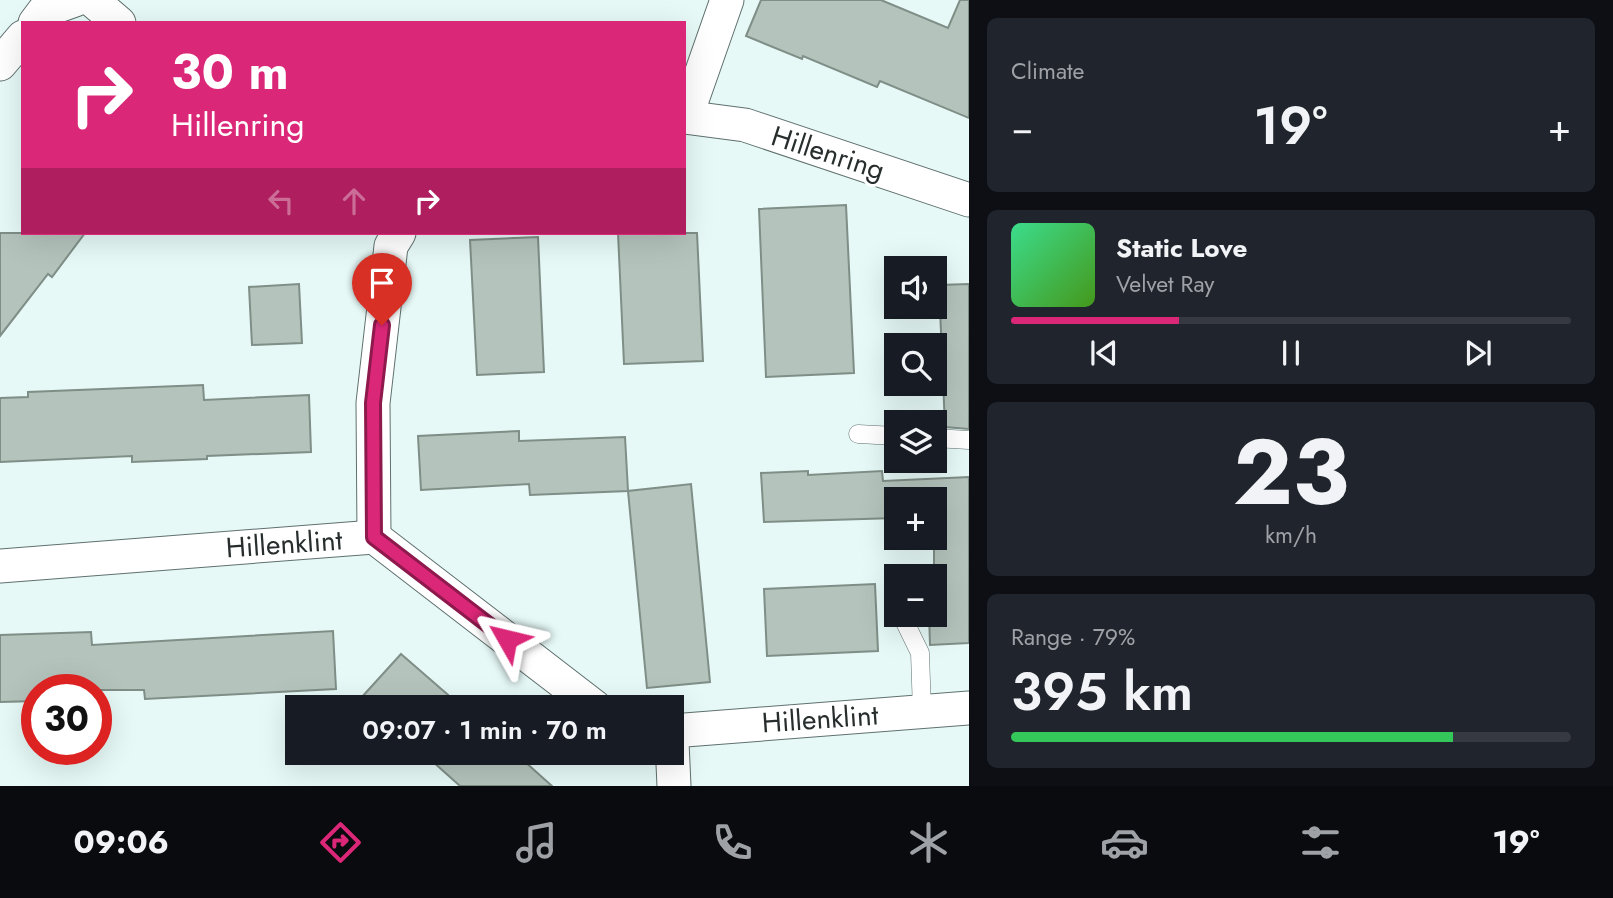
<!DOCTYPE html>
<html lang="en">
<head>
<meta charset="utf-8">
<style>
  :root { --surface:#171b24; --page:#20242c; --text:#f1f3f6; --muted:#9ea1a6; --line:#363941; --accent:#db2777 }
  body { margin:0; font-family:Jost,sans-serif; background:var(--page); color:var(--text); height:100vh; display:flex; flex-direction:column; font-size:26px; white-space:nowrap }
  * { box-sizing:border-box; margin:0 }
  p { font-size:23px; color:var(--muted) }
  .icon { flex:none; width:38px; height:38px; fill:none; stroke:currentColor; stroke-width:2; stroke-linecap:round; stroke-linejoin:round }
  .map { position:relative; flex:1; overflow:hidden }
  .sheet { display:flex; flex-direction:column; gap:18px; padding:18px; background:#0d0f14; width:644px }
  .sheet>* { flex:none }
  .top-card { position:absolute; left:21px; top:21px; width:665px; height:214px; border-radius:0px; box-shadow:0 7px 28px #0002; background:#db2777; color:#fff; overflow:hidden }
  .controls { position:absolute; left:884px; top:256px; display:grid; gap:14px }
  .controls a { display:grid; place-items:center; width:63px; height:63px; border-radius:0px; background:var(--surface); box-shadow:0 7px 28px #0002; font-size:35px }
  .speed { position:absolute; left:21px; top:674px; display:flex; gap:14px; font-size:35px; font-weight:700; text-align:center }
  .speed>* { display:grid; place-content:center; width:91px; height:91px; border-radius:50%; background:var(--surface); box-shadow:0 7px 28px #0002; line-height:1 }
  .speed .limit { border:10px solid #d22; background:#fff; color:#111 }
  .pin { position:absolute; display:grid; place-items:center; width:60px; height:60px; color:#fff; margin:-72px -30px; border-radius:50% 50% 50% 0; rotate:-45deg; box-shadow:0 0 7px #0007 }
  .pin .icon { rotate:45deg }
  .me { position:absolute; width:77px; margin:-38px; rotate:307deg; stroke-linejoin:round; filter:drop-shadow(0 0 5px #0008) }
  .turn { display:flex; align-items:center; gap:24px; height:147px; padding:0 35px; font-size:32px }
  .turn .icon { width:91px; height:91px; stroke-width:2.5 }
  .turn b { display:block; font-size:49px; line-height:60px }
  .lanes { display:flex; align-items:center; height:66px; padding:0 35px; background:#0003; justify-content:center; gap:35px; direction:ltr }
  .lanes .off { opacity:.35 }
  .big { font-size:52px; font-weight:600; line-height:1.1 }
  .sheet .card { flex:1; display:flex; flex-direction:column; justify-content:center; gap:10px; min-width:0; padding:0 24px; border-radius:10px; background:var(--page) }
  .sheet .dial { align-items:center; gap:0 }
  .dial b { font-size:91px; line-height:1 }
  .song { display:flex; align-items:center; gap:21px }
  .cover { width:84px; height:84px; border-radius:10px; background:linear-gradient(135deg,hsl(150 70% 55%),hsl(100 70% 35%)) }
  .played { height:7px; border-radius:4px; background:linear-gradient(90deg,var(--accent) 30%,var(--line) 30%) }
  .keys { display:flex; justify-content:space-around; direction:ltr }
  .heat { display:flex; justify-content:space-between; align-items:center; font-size:38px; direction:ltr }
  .charge { height:10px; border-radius:5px; background:linear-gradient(90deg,#34c759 79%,var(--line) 0) }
  .trip { position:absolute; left:285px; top:695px; width:399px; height:70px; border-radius:0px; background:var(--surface); box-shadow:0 7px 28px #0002; font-weight:600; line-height:70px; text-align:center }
  .dock { display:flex; height:112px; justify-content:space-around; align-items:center; background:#090b0e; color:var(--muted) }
  .dock .icon { width:49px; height:49px }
  .dock .on { color:var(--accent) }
  .dock b { font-size:32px; color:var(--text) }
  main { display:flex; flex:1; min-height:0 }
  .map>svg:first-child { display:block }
  .building { fill:#b4c4bc; stroke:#7f8e87; stroke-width:2 }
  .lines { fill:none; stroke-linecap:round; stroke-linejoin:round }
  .service-casing { stroke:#5f706e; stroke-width:19 }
  .minor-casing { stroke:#5f706e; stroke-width:35 }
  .service { stroke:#fff; stroke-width:18 }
  .minor { stroke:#fff; stroke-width:33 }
  .route-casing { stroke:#8e194d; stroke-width:18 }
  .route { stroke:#db2777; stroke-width:12 }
  .labels { text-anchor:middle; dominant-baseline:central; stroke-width:6; stroke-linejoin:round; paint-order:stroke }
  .street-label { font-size:28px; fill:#272e2d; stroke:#fff }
</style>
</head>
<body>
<main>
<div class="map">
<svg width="969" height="786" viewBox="0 0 969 786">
  <rect width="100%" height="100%" fill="#e6f9f7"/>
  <g class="building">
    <polygon points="761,0 881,0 948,28 960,0 969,0 969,118 880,81 877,87 803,56 802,59 746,36"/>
    <polygon points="846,205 854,373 766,377 759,209"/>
    <polygon points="0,233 85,233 52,277 48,274 0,336"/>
    <polygon points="618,233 697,233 703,361 624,364"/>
    <polygon points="538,237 544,372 477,375 470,240"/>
    <polygon points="299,284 302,343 252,345 249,287"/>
    <polygon points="969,284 969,429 945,427 939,285"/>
    <polygon points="203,385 204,400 309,395 311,452 207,456 207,459 132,462 132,456 0,462 0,398 28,397 28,392"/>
    <polygon points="519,431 519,441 625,437 628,491 530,495 529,484 421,490 418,436"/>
    <polygon points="808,471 808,475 882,471 883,481 969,477 969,643 930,645 929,614 934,614 934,538 929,537 934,537 934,499 896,499 896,518 764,522 761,473"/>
    <polygon points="691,484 710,682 647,688 628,491"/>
    <polygon points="875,584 878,651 767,656 764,589"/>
    <polygon points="333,631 336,689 145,699 144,690 37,690 37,701 0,702 0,635 91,632 92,645"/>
    <polygon points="401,654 462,707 371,707 361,698"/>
    <polygon points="422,752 514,752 552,786 460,786"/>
  </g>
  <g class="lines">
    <g class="service-casing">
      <g id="service">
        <polyline points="858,434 896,436"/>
        <polyline points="934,438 969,440"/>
        <polyline points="901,614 920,653 922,711"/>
      </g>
    </g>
    <g class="minor-casing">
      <g id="minor">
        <polyline points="92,0 119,23"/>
        <polyline points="35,23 44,11 75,0"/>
        <polyline points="0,64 23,37"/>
        <polyline points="684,117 745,125 969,200"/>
        <polyline points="686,117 727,0"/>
        <polyline points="374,537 373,403 391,246 399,233"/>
        <polyline points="0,566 374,537 595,707"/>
        <polyline points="672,731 969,708"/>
        <polyline points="672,742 674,786"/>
      </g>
    </g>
    <use href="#service" class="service"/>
    <use href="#minor" class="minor"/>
  </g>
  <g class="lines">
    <g class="route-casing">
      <polyline id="route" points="382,325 373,403 374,537 507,639"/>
    </g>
    <use href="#route" class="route"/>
  </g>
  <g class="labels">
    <g class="street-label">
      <text transform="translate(828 153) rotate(18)">Hillenring</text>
      <text transform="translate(284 544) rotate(-4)">Hillenklint</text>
      <text transform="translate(820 719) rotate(-4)">Hillenklint</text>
    </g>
  </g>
</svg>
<div class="controls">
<a><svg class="icon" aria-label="sound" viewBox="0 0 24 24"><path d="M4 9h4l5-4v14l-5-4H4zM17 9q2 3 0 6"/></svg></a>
<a><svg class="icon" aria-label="search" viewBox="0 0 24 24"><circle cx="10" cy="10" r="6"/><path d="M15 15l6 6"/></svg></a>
<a><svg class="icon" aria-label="layers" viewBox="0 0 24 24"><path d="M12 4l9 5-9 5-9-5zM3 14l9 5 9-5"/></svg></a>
<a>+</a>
<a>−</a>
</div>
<div class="speed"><div class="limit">30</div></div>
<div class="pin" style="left:382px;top:325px;background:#d93025"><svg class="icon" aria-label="arrive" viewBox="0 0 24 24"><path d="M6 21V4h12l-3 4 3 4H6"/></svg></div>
<svg class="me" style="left:507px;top:639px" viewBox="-20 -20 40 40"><path d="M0-17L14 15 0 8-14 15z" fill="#db2777" stroke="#fff" stroke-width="4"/></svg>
<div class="trip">09:07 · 1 min · 70 m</div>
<div class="top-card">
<div class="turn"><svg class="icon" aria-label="right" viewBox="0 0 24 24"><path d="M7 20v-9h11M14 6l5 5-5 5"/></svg><div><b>30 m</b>Hillenring</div></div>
<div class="lanes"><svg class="icon off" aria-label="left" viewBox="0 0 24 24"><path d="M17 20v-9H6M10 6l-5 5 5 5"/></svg><svg class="icon off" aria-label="ahead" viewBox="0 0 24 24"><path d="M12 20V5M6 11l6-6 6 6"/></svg><svg class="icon" aria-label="right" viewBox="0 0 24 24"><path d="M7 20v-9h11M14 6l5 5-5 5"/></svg></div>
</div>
</div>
<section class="sheet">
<div class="card"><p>Climate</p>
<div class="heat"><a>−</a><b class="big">19°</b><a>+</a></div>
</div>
<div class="card">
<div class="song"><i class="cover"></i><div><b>Static Love</b><p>Velvet Ray</p></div></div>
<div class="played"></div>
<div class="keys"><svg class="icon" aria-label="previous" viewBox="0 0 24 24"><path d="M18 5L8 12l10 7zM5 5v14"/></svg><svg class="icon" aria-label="pause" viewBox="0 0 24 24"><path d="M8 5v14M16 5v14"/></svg><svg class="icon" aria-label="next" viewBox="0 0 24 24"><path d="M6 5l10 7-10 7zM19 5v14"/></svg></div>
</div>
<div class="card dial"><b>23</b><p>km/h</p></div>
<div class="card"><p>Range · 79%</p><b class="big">395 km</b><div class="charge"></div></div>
</section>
</main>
<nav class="dock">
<b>09:06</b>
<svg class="icon on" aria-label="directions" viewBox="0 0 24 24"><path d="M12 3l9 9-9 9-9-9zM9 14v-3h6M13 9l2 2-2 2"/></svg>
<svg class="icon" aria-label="music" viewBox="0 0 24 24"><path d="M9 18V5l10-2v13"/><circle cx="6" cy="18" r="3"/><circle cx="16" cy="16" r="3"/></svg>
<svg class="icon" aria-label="phone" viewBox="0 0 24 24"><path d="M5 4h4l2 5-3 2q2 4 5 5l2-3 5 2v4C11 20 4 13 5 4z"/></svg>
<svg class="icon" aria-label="climate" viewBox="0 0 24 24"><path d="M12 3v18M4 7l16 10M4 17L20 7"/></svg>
<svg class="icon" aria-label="car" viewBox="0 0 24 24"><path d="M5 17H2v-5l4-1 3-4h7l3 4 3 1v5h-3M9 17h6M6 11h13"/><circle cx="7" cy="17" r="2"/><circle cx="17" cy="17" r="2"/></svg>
<svg class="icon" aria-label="filters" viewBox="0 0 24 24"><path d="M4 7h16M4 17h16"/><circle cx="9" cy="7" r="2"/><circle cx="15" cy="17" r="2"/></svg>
<b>19°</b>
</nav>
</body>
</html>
